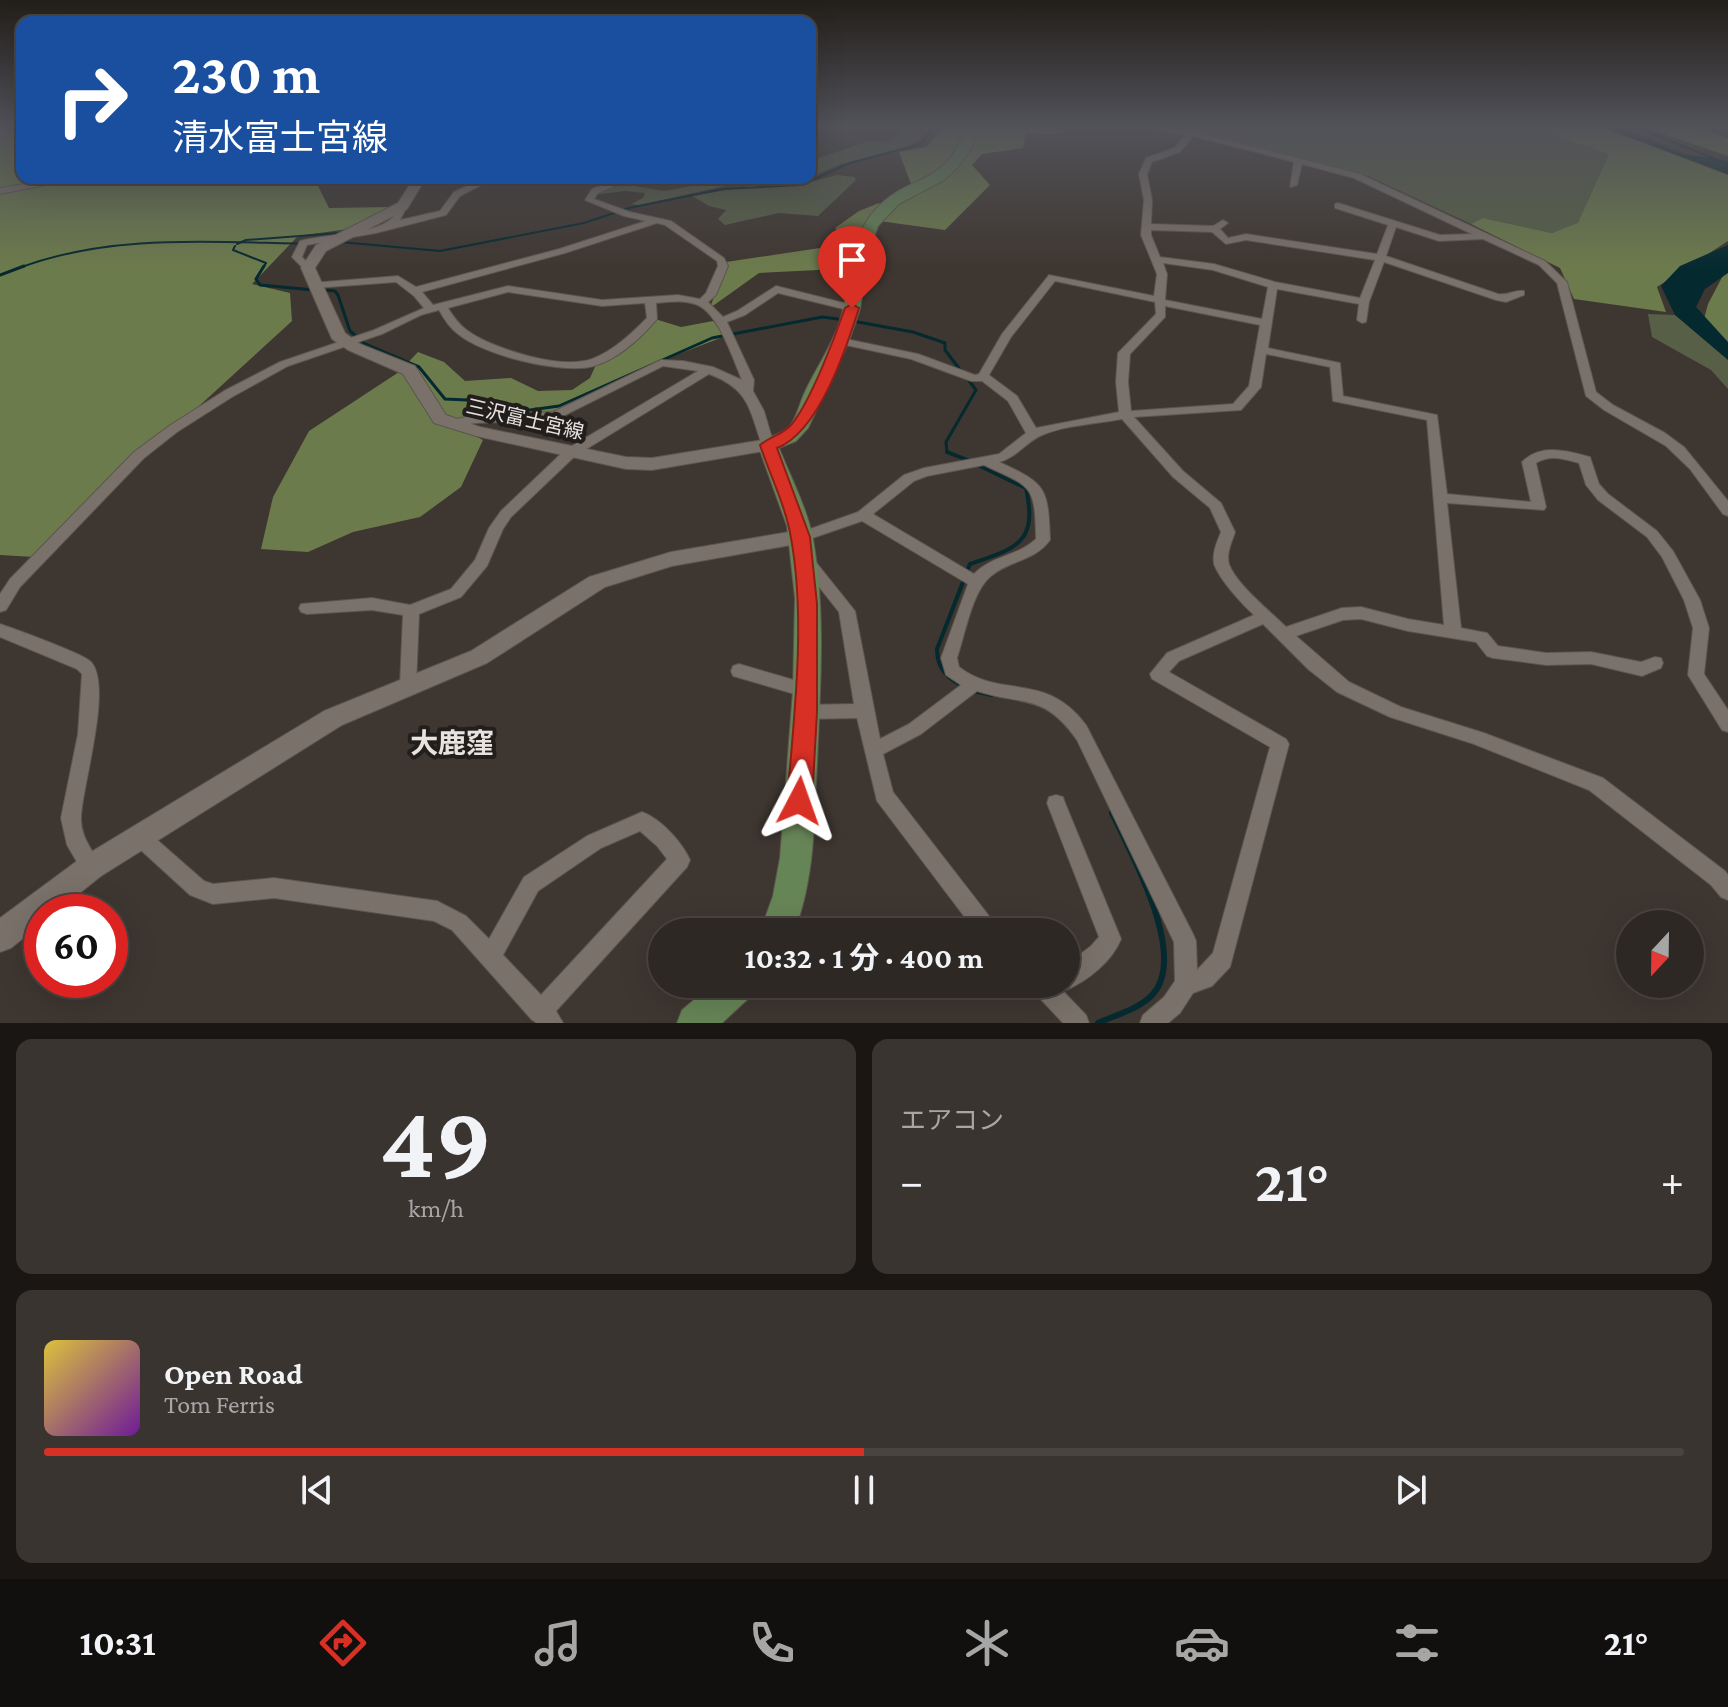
<!DOCTYPE html>
<html lang="ja">
<head>
<meta charset="utf-8">
<style>
  :root { --surface:#2e2824; --page:#3a3431; --text:#f1f3f6; --muted:#a7a6a6; --line:#494441; --accent:#d93025 }
  body { margin:0; font-family:"Crimson Pro","Noto Sans JP",serif; background:var(--page); color:var(--text); height:100vh; display:flex; flex-direction:column; font-size:30px; white-space:nowrap }
  * { box-sizing:border-box; margin:0 }
  p { font-size:26px; color:var(--muted) }
  .icon { flex:none; width:44px; height:44px; fill:none; stroke:currentColor; stroke-width:2; stroke-linecap:round; stroke-linejoin:round }
  .map { position:relative; height:1023px; overflow:hidden }
  .details { display:flex; flex-direction:column; gap:16px; padding:16px; background:#191614; flex:1 }
  .details>* { flex:none }
  .hud { position:absolute; left:16px; top:16px; width:800px; height:168px; border-radius:16px; box-shadow:0 8px 32px #0002,0 0 0 2px var(--line); background:#1a4fa0; color:#fff; overflow:hidden }
  .needle { width:52px; rotate:202deg }
  .tools { position:absolute; left:1616px; top:910px; display:grid; gap:16px }
  .tools a { display:grid; place-items:center; width:88px; height:88px; border-radius:50%; background:var(--surface); box-shadow:0 8px 32px #0002,0 0 0 2px var(--line); font-size:40px }
  .speed { position:absolute; left:24px; top:894px; display:flex; gap:16px; font-size:40px; font-weight:700; text-align:center }
  .speed>* { display:grid; place-content:center; width:104px; height:104px; border-radius:50%; background:var(--surface); box-shadow:0 8px 32px #0002,0 0 0 2px var(--line); line-height:1 }
  .speed .limit { border:12px solid #d22; background:#fff; color:#111 }
  .pin { position:absolute; display:grid; place-items:center; width:68px; height:68px; color:#fff; margin:-82px -34px; border-radius:50% 50% 50% 0; rotate:-45deg; box-shadow:0 0 8px #0007 }
  .pin .icon { rotate:45deg }
  .me { position:absolute; width:88px; margin:-44px; rotate:4deg; stroke-linejoin:round; filter:drop-shadow(0 0 6px #0008) }
  .turn { display:flex; align-items:center; gap:28px; height:168px; padding:0 24px; font-size:36px }
  .turn .icon { width:104px; height:104px; stroke-width:2.5 }
  .turn b { display:block; font-size:56px; line-height:68px }
  .big { font-size:60px; font-weight:700; line-height:1.1 }
  .details .tile { flex:1; display:flex; flex-direction:column; justify-content:center; gap:12px; min-width:0; padding:0 28px; border-radius:16px; background:var(--page) }
  .details .dial { align-items:center; gap:0 }
  .dial b { font-size:104px; line-height:1 }
  .song { display:flex; align-items:center; gap:24px }
  .cover { width:96px; height:96px; border-radius:12px; background:linear-gradient(135deg,hsl(50 70% 55%),hsl(280 70% 35%)) }
  .played { height:8px; border-radius:4px; background:linear-gradient(90deg,var(--accent) 50%,var(--line) 50%) }
  .keys { display:flex; justify-content:space-around; direction:ltr }
  .heat { display:flex; justify-content:space-between; align-items:center; font-size:44px; direction:ltr }
  .details .tiles { flex:1; display:grid; gap:16px; grid-template-columns:1fr 1fr }
  .tile:last-child { grid-column:span 2 }
  .trip { position:absolute; left:648px; top:918px; width:432px; height:80px; border-radius:40px; background:var(--surface); box-shadow:0 8px 32px #0002,0 0 0 2px var(--line); font-weight:700; line-height:80px; text-align:center }
  .tabs { display:flex; height:128px; justify-content:space-around; align-items:center; background:#12100e; color:var(--muted) }
  .tabs .icon { width:56px; height:56px }
  .tabs .selected { color:var(--accent) }
  .tabs b { font-size:36px; color:var(--text) }
  .map>svg:first-child { display:block }
  .green { fill:#576046 }
  .forest { fill:#6c7b4c }
  .water { fill:#04292f }
  .lines { fill:none; stroke-linecap:round; stroke-linejoin:round }
  .stream-far3 { stroke:#04292f; stroke-width:2 }
  .stream-far2 { stroke:#04292f; stroke-width:3 }
  .stream-far1 { stroke:#04292f; stroke-width:4 }
  .stream { stroke:#04292f; stroke-width:6 }
  .street-casing { stroke:#5c5550; stroke-width:2 }
  .secondary-casing { stroke:#5c5550; stroke-width:2 }
  .primary-casing { stroke:#5c5550; stroke-width:2 }
  .street { fill:#7a716a; fill-rule:evenodd }
  .secondary { fill:#7a716a; fill-rule:evenodd }
  .primary { fill:#668556; fill-rule:evenodd }
  .route { fill:#d93025; stroke:#8d1f18; stroke-width:2 }
  .labels { text-anchor:middle; dominant-baseline:central; stroke-width:8; stroke-linejoin:round; paint-order:stroke }
  .street-label { font-size:20px; fill:#e8e3df; stroke:#221e1c }
  .near-quarter-label { font-size:28px; font-weight:bold; fill:#e8e3df; stroke:#221e1c }
</style>
</head>
<body>
<div class="map">
<svg width="1728" height="1023" viewBox="0 0 1728 1023">
  <rect width="100%" height="100%" fill="#3e3630"/>
  <g class="green">
    <polygon points="904,126 928,126 930,131 909,147 841,164 810,177 810,161 869,141 886,142 902,132"/>
    <polygon points="1204,126 1526,126 1609,154 1578,224 1552,233 1488,219 1471,224 1368,176 1198,133"/>
    <polygon points="837,175 854,177 856,180 818,216 779,213 725,225 718,219 726,210 709,206 692,196 750,186 797,186"/>
    <polygon points="723,178 808,178 799,182 734,184 639,205 631,204 643,198 645,193 625,191 593,195 623,184 664,191 725,180"/>
    <polygon points="1648,314 1675,315 1728,351 1728,389 1711,370 1652,337"/>
  </g>
  <g class="forest">
    <polygon points="0,126 22,126 22,178 303,178 318,186 329,208 393,207 348,229 298,236 252,284 290,293 292,321 34,557 0,555"/>
    <polygon points="945,126 1060,126 1067,130 1053,135 1026,133 1023,148 982,154 972,165 990,185 945,230 879,221 914,192 899,152 926,147"/>
    <polygon points="1526,126 1599,126 1728,175 1728,241 1657,287 1666,312 1574,299 1560,268 1471,224 1483,218 1552,233 1578,223 1609,154"/>
    <polygon points="1640,126 1687,126 1728,138 1728,156"/>
    <path d="M 879,203 L 882,206 C 866,227 856,228 855,257 L 818,270 L 759,273 L 710,308 L 726,262 L 840,245 L 843,239 L 835,228 L 859,211 Z"/>
    <polygon points="1728,266 1728,348 1704,319 1708,304"/>
    <polygon points="655,319 681,327 713,321 728,335 661,361 570,411 470,420 456,426 483,440 461,487 420,517 353,532 308,552 261,549 273,497 309,431 399,372 418,352 444,362 465,381 511,378 538,391 572,390 590,378 598,360"/>
  </g>
  <g class="water">
    <polygon points="1599,126 1616,126 1684,154 1728,161 1728,174"/>
    <polygon points="1728,245 1728,273 1705,289 1696,307 1728,342 1728,360 1675,315 1661,286 1680,266"/>
  </g>
  <g class="lines">
    <g class="stream-far3">
      <polyline points="1633,126 1728,164"/>
      <polyline points="340,242 440,251 584,223 629,208 723,189 801,185 850,163 920,144 929,135 932,126"/>
      <polyline points="237,244 246,240 339,233"/>
      <polyline points="235,246 233,250 266,263 263,268"/>
      <path d="M 19,268 C 114,232 218,243 318,244"/>
    </g>
    <g class="stream-far2">
      <polyline points="264,266 256,279 260,285 314,290"/>
      <polyline points="0,275 24,266"/>
      <polyline points="323,290 335,291 338,295 350,331 365,344 419,367 445,399 490,401 523,411 559,406 712,338 822,317 838,319"/>
      <polyline points="858,322 913,332 945,343 945,350 961,371"/>
      <polyline points="952,454 947,452 946,442 976,390 967,378"/>
    </g>
    <g class="stream-far1">
      <polyline points="947,452 970,461"/>
      <path d="M 965,687 C 948,679 937,669 937,649 L 970,564 C 1017,548 1038,543 1026,488 L 978,465"/>
      <polyline points="973,691 992,695"/>
    </g>
    <path class="stream" d="M 1098,1023 C 1115,1015 1140,1009 1153,994 C 1188,955 1131,853 1112,813"/>
    <g class="street-casing">
      <g id="street">
        <path d="M 1135,126 L 1153,126 L 1189,131 L 1195,127 L 1199,129 L 1196,132 L 1360,174 L 1545,261 L 1567,282 L 1596,392 L 1613,405 L 1665,433 L 1684,447 L 1728,501 L 1728,516 L 1723,514 L 1690,469 L 1666,446 L 1604,410 L 1586,396 L 1557,283 L 1539,265 L 1483,239 L 1439,241 L 1396,227 L 1386,256 L 1498,294 C 1508,296 1515,289 1524,291 L 1524,295 L 1506,302 L 1496,300 L 1384,262 L 1369,302 L 1366,322 L 1362,323 L 1357,320 L 1359,304 L 1277,289 L 1268,348 L 1340,363 L 1343,396 L 1437,415 L 1447,494 L 1531,502 L 1522,462 C 1541,443 1567,451 1590,457 L 1599,484 L 1608,494 L 1657,531 L 1673,551 L 1700,600 L 1709,628 L 1704,674 L 1728,710 L 1728,732 L 1722,730 L 1688,675 L 1693,628 L 1684,600 L 1662,557 L 1647,537 L 1598,500 L 1586,485 L 1579,463 C 1564,459 1550,454 1536,463 L 1546,507 L 1544,510 L 1447,503 L 1461,628 L 1487,633 L 1498,646 L 1546,653 L 1591,652 L 1641,662 L 1655,657 L 1661,658 L 1663,663 L 1661,668 L 1642,676 L 1591,664 L 1546,665 L 1493,658 L 1487,656 L 1476,642 L 1408,631 L 1361,619 L 1343,620 L 1296,636 L 1349,682 L 1401,707 L 1484,733 L 1603,778 L 1725,871 L 1728,875 L 1728,900 L 1721,897 L 1711,885 L 1589,790 L 1474,744 L 1390,717 L 1337,692 L 1308,669 L 1263,624 L 1179,661 L 1169,672 L 1286,739 L 1289,744 L 1230,967 L 1212,986 L 1193,993 L 1180,1013 L 1168,1023 L 1140,1023 L 1143,1015 L 1164,997 L 1175,981 L 1174,942 L 1077,740 C 1044,693 1024,706 977,691 L 921,734 L 883,754 L 893,792 L 996,925 L 1000,932 L 976,932 L 877,801 L 857,718 L 805,719 L 799,717 L 796,712 L 799,707 L 805,705 L 854,704 L 839,612 L 801,564 L 799,560 L 801,556 L 811,556 L 855,611 L 880,739 L 909,724 L 961,685 L 946,675 L 941,658 L 968,584 L 862,521 L 801,542 L 796,540 L 794,537 L 796,534 L 858,512 L 904,475 L 924,468 L 999,454 L 1026,433 L 1008,401 L 982,381 L 971,381 L 911,359 L 841,344 L 835,341 L 841,338 L 918,354 L 975,375 L 979,374 L 1002,334 L 1049,275 L 1154,296 L 1157,274 L 1141,235 L 1144,200 L 1139,174 L 1146,158 L 1174,148 L 1186,135 ZM 1193,136 L 1294,162 L 1290,187 L 1297,185 L 1302,164 L 1354,178 L 1472,234 L 1440,235 L 1338,203 L 1335,204 L 1335,208 L 1388,225 L 1377,254 L 1246,234 L 1228,238 L 1220,229 L 1228,223 L 1223,220 L 1213,226 L 1151,224 L 1152,200 L 1147,174 L 1152,162 L 1180,152 ZM 1151,230 L 1212,232 L 1226,244 L 1246,240 L 1375,260 L 1360,298 L 1275,282 L 1214,264 L 1160,257 L 1151,235 ZM 1163,263 L 1213,270 L 1268,287 L 1262,319 L 1165,300 L 1167,274 ZM 1055,281 L 1155,302 L 1156,314 L 1118,353 L 1116,382 L 1119,412 L 1036,428 L 1017,396 L 989,375 L 1011,337 ZM 1165,306 L 1260,325 L 1249,386 L 1233,404 L 1131,411 L 1128,382 L 1130,354 L 1165,317 ZM 1266,354 L 1330,367 L 1333,401 L 1427,420 L 1444,625 L 1408,619 L 1361,607 L 1342,608 L 1286,627 C 1271,612 1236,584 1229,564 C 1226,553 1232,542 1235,532 L 1221,503 L 1183,471 L 1134,417 L 1241,410 L 1261,387 ZM 1122,419 L 1173,477 L 1210,508 L 1221,532 C 1217,542 1212,553 1214,564 C 1219,579 1242,604 1254,615 L 1167,653 L 1150,674 L 1152,679 L 1270,747 L 1213,953 L 1197,970 L 1196,941 L 1193,934 L 1086,725 C 1045,670 1002,700 959,667 L 957,658 C 965,635 972,591 991,576 C 1010,560 1035,561 1050,540 C 1048,488 1047,484 999,462 C 1016,458 1026,442 1042,435 C 1066,425 1096,424 1122,419 ZM 984,465 C 1032,488 1035,483 1036,539 C 1018,556 991,556 974,574 L 873,514 L 914,481 L 927,476 Z"/>
        <polygon points="61,178 80,178 0,194 0,188"/>
        <path d="M 484,178 L 495,178 L 460,196 L 446,215 L 376,233 L 307,245 L 302,257 L 311,266 L 311,270 L 305,270 L 292,257 L 300,241 C 323,234 379,235 394,216 C 397,212 398,208 400,204 L 407,206 L 400,220 L 440,211 L 454,192 Z"/>
        <path d="M 621,178 L 633,178 L 598,193 L 594,199 L 630,212 L 671,221 L 724,258 L 728,266 L 716,295 L 708,302 L 723,317 L 737,311 L 776,286 L 856,306 L 857,308 L 852,311 L 778,293 L 745,315 L 727,322 L 754,380 L 753,391 L 764,411 L 774,445 L 773,448 L 768,449 L 762,445 C 749,408 749,389 709,374 L 575,456 L 511,517 L 503,529 L 487,566 L 461,597 L 419,614 L 416,685 L 414,690 L 408,692 L 402,690 L 400,685 L 403,615 L 372,610 L 307,614 L 301,612 L 299,608 L 301,604 L 372,598 L 410,605 L 451,589 L 475,560 L 489,528 L 501,511 L 565,450 L 698,371 L 663,366 L 555,420 L 475,423 L 451,428 L 445,424 L 447,421 L 475,415 L 553,412 L 661,360 L 683,361 L 713,367 L 742,380 C 733,359 718,311 695,304 C 682,300 669,302 656,303 L 657,319 C 641,338 618,359 594,366 C 562,375 483,355 458,334 C 450,328 444,319 439,310 L 421,315 L 382,334 L 288,366 L 232,397 L 177,432 L 144,458 L 20,587 L 6,610 L 0,612 L 0,594 L 10,579 L 134,452 L 169,426 L 224,391 L 280,362 L 374,330 L 424,308 L 414,296 L 396,282 L 315,288 L 311,287 L 311,283 L 398,276 L 416,287 L 559,249 L 646,221 L 624,216 L 585,200 L 592,189 ZM 657,223 L 665,225 L 717,261 L 718,266 L 706,293 L 700,299 L 678,295 L 602,300 L 508,286 L 433,305 L 422,292 L 565,253 ZM 508,292 L 602,306 L 645,303 L 647,318 C 631,334 613,351 592,359 C 562,370 493,349 468,331 C 459,325 453,316 448,308 Z"/>
        <path d="M 0,624 C 15,629 81,653 90,661 C 114,683 82,786 81,817 C 80,837 93,850 101,867 L 98,874 L 91,876 L 84,874 L 67,845 L 61,818 L 78,734 L 82,674 L 77,669 L 0,637 Z"/>
        <polygon points="739,664 811,685 814,690 811,695 805,697 733,676 731,671 733,666"/>
        <path d="M 1056,795 L 1063,797 L 1065,803 L 1121,939 C 1112,961 1088,981 1066,990 L 1060,988 L 1086,1015 L 1089,1023 L 1063,1023 L 1034,992 L 1031,984 L 1066,984 L 1066,965 L 1091,946 L 1099,937 L 1047,803 L 1049,797 Z"/>
        <path d="M 642,812 C 661,819 682,842 690,860 L 687,867 L 556,1011 L 563,1023 L 537,1023 L 532,1020 L 452,930 L 434,921 L 274,898 L 213,904 L 190,895 L 133,843 L 130,837 L 133,831 L 140,828 L 147,831 L 204,881 L 213,884 L 274,878 L 437,901 L 466,916 L 489,939 L 524,877 L 587,836 ZM 640,831 L 657,846 L 667,859 L 541,995 L 503,955 L 538,891 L 601,848 Z"/>
      </g>
    </g>
    <g class="secondary-casing">
      <g id="secondary">
        <polygon points="414,178 426,178 407,209 326,251 315,268 345,333 360,344 415,366 446,415 480,427 626,457 652,458 768,439 775,441 777,445 775,449 652,470 626,469 476,436 434,423 403,374 348,350 332,339 301,268 316,245 398,203"/>
        <polygon points="801,530 811,537 808,542 672,566 605,587 487,663 342,725 101,876 56,912 42,912 42,923 11,948 0,952 0,918 81,858 324,711 471,651 589,577 671,552"/>
      </g>
    </g>
    <g class="primary-casing">
      <g id="primary">
        <path d="M 967,126 L 979,126 L 971,149 L 957,168 L 944,180 L 899,204 L 878,226 L 868,256 L 860,309 L 849,341 L 808,428 L 796,441 L 779,448 C 791,478 807,508 813,539 C 826,613 820,690 817,764 C 814,821 815,878 794,932 L 760,932 L 773,896 L 780,858 L 793,690 L 795,598 L 787,526 L 758,445 C 765,436 780,436 789,427 C 797,418 799,405 804,394 C 814,372 828,352 837,329 C 853,290 845,242 876,209 C 913,170 942,191 967,126 Z"/>
        <polygon points="713,984 756,984 751,996 722,1023 677,1023 682,1010"/>
      </g>
    </g>
    <use href="#street" class="street"/>
    <use href="#secondary" class="secondary"/>
    <use href="#primary" class="primary"/>
  </g>
  <linearGradient id="sky" x2="0" y2="1"><stop stop-color="#221e1a"/><stop offset="0.47" stop-color="#525259"/><stop offset="1" stop-color="#525259" stop-opacity="0"/></linearGradient>
  <rect width="1728" height="269" fill="url(#sky)"/>
  <path class="route" d="M 852,304 L 859,308 C 846,349 819,432 777,448 L 810,537 L 817,604 L 817,712 L 812,801 L 808,809 L 799,812 L 791,809 L 787,801 C 794,718 806,621 791,538 C 786,507 770,475 760,445 C 769,437 782,435 791,425 C 810,403 835,337 845,308 Z"/>
  <g class="labels">
    <g class="street-label">
      <text transform="translate(525 419) rotate(13)">三沢富士宮線</text>
    </g>
    <g class="near-quarter-label">
      <text x="452" y="743">大鹿窪</text>
    </g>
  </g>
</svg>
<div class="tools">
<a><svg class="needle" viewBox="-14 -14 28 28"><path d="M0-13l5 13h-10z" fill="#e53935"/><path d="M0 13l5-13h-10z" fill="#a7a6a6"/></svg></a>
</div>
<div class="speed"><div class="limit">60</div></div>
<div class="pin" style="left:852px;top:308px;background:#d93025"><svg class="icon" aria-label="arrive" viewBox="0 0 24 24"><path d="M6 21V4h12l-3 4 3 4H6"/></svg></div>
<svg class="me" style="left:799px;top:801px" viewBox="-20 -20 40 40"><path d="M0-17L14 15 0 8-14 15z" fill="#d93025" stroke="#fff" stroke-width="4"/></svg>
<div class="trip">10:32 · 1 分 · 400 m</div>
<div class="hud">
<div class="turn"><svg class="icon" aria-label="right" viewBox="0 0 24 24"><path d="M7 20v-9h11M14 6l5 5-5 5"/></svg><div><b>230 m</b>清水富士宮線</div></div>
</div>
</div>
<section class="details">
<div class="tiles">
<div class="tile dial"><b>49</b><p>km/h</p></div>
<div class="tile"><p>エアコン</p>
<div class="heat"><a>−</a><b class="big">21°</b><a>+</a></div>
</div>
<div class="tile">
<div class="song"><i class="cover"></i><div><b>Open Road</b><p>Tom Ferris</p></div></div>
<div class="played"></div>
<div class="keys"><svg class="icon" aria-label="previous" viewBox="0 0 24 24"><path d="M18 5L8 12l10 7zM5 5v14"/></svg><svg class="icon" aria-label="pause" viewBox="0 0 24 24"><path d="M8 5v14M16 5v14"/></svg><svg class="icon" aria-label="next" viewBox="0 0 24 24"><path d="M6 5l10 7-10 7zM19 5v14"/></svg></div>
</div>
</div>
</section>
<nav class="tabs">
<b>10:31</b>
<svg class="icon selected" aria-label="directions" viewBox="0 0 24 24"><path d="M12 3l9 9-9 9-9-9zM9 14v-3h6M13 9l2 2-2 2"/></svg>
<svg class="icon" aria-label="music" viewBox="0 0 24 24"><path d="M9 18V5l10-2v13"/><circle cx="6" cy="18" r="3"/><circle cx="16" cy="16" r="3"/></svg>
<svg class="icon" aria-label="phone" viewBox="0 0 24 24"><path d="M5 4h4l2 5-3 2q2 4 5 5l2-3 5 2v4C11 20 4 13 5 4z"/></svg>
<svg class="icon" aria-label="climate" viewBox="0 0 24 24"><path d="M12 3v18M4 7l16 10M4 17L20 7"/></svg>
<svg class="icon" aria-label="car" viewBox="0 0 24 24"><path d="M5 17H2v-5l4-1 3-4h7l3 4 3 1v5h-3M9 17h6M6 11h13"/><circle cx="7" cy="17" r="2"/><circle cx="17" cy="17" r="2"/></svg>
<svg class="icon" aria-label="filters" viewBox="0 0 24 24"><path d="M4 7h16M4 17h16"/><circle cx="9" cy="7" r="2"/><circle cx="15" cy="17" r="2"/></svg>
<b>21°</b>
</nav>
</body>
</html>
